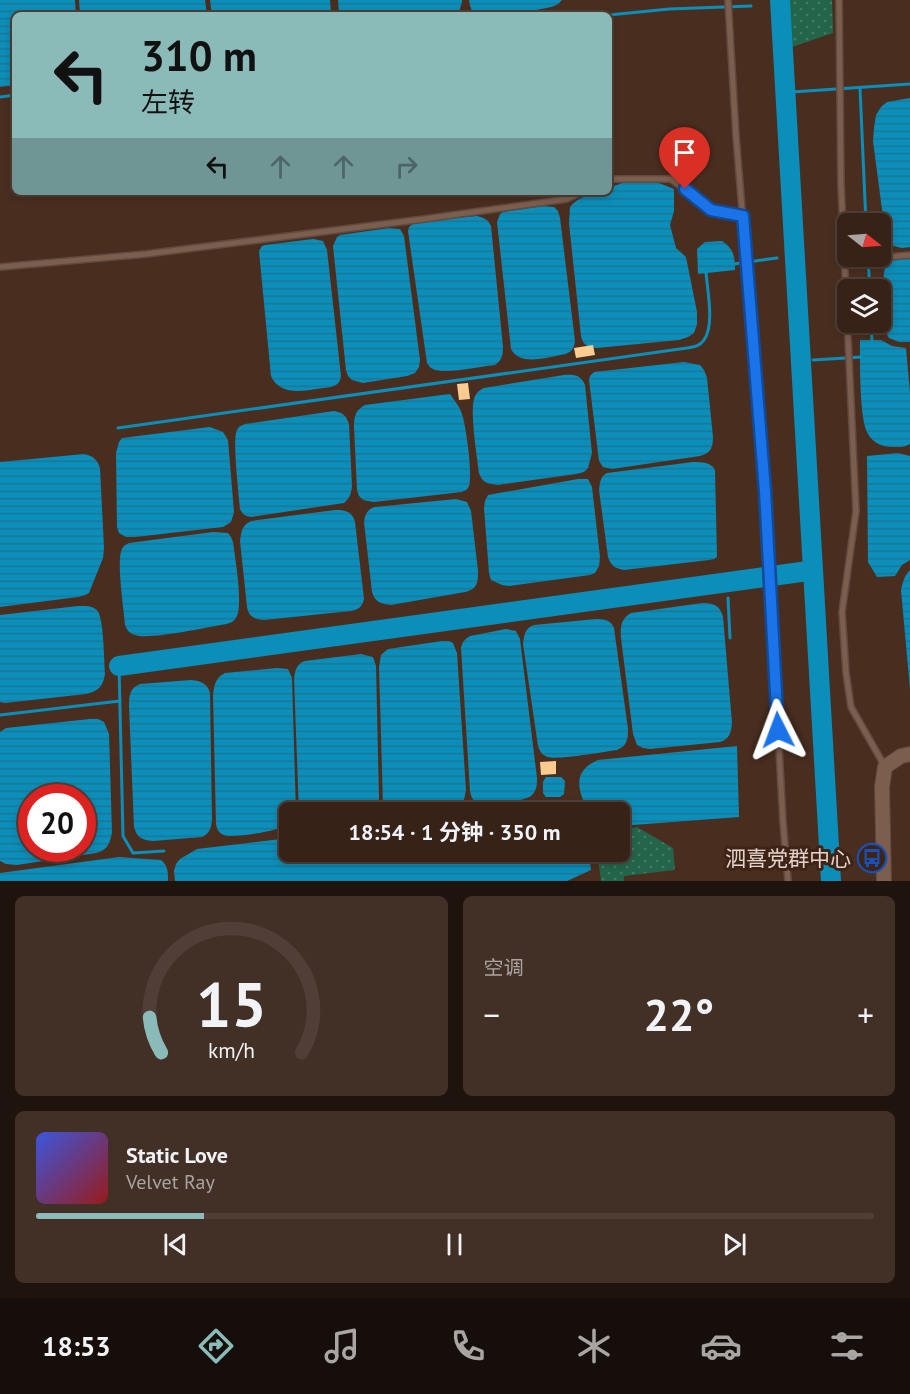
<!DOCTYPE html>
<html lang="zh">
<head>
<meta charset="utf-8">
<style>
  :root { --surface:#372218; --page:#422f25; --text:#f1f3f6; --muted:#aaa4a2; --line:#513f37; --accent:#8bbbb9 }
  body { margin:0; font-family:"PT Sans","Noto Sans SC",sans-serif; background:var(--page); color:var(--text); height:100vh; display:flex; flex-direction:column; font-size:22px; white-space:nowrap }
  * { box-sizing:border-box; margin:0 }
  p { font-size:20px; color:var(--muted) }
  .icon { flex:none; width:33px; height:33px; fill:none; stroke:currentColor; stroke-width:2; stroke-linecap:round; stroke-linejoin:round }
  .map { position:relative; height:881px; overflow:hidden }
  .drawer { display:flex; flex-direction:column; gap:15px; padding:15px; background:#1e130d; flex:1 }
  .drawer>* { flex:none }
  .top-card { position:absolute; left:12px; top:12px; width:600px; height:183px; border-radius:9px; box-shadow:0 3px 9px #0003,0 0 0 2px var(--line); background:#8bbbb9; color:#111; overflow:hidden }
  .needle { width:39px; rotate:107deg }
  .buttons { position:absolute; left:837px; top:213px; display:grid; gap:12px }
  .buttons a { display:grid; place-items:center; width:54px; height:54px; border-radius:9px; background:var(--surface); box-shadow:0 3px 9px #0003,0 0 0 2px var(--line); font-size:30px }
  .speed { position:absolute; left:18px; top:784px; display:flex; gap:12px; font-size:30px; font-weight:700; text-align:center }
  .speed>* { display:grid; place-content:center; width:78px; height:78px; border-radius:50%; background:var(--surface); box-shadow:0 3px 9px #0003,0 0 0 2px var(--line); line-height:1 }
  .speed .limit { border:9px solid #d22; background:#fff; color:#111 }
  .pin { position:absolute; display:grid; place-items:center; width:51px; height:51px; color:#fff; margin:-62px -26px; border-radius:50% 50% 50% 0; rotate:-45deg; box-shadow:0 0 6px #0007 }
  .pin .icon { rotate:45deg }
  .me { position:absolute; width:66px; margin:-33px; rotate:357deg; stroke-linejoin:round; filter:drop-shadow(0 0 4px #0008) }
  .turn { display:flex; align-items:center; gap:21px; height:126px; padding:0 30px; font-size:27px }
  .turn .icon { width:78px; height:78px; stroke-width:2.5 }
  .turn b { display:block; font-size:42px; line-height:51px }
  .lanes { display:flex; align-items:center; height:57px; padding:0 30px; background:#0003; justify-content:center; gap:30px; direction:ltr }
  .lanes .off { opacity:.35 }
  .big { font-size:45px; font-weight:700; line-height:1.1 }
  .drawer .tile { flex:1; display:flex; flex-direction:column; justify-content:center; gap:9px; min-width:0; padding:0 21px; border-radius:9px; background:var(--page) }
  .drawer .dial { align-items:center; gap:0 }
  .dial svg { height:156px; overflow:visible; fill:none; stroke:var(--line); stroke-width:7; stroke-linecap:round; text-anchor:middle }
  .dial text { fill:var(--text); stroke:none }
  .song { display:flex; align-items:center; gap:18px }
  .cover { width:72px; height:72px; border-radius:9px; background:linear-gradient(135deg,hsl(230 70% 55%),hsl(0 70% 35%)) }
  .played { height:6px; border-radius:3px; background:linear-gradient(90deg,var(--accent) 20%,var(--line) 20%) }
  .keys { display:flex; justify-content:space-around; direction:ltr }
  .heat { display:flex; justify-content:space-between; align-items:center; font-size:33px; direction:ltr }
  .drawer .tiles { flex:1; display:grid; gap:15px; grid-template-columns:1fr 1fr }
  .tile:last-child { grid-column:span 2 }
  .trip { position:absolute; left:279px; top:802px; width:351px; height:60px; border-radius:9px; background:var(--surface); box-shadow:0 3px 9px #0003,0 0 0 2px var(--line); font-weight:700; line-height:60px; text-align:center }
  .tabs { display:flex; height:96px; justify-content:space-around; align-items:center; background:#160e0a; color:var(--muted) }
  .tabs .icon { width:42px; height:42px }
  .tabs .on { color:var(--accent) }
  .tabs b { font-size:27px; color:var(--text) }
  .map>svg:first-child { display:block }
  .garden { fill:url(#garden-dots) }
  .water { fill:url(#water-rules); fill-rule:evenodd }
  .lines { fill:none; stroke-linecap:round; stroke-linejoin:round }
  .stream { stroke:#0b8eb9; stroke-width:3 }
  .river { stroke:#0b8eb9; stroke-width:20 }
  .building { fill:#facc8f }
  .service-casing { stroke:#614a3f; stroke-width:8 }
  .tertiary-casing { stroke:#614a3f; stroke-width:16 }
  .service { stroke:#7c5e4f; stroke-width:5 }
  .tertiary { stroke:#7c5e4f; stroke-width:14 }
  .route-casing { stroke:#114b97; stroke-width:15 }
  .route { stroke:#1a73e8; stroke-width:10 }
  .labels { text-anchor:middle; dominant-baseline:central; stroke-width:6; stroke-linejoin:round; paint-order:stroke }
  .poi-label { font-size:21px; fill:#e5d3cb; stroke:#3e2417; text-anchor:end }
</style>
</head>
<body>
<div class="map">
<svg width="910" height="881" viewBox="0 0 910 881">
  <defs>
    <pattern id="garden-dots" width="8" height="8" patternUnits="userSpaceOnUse" patternTransform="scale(1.5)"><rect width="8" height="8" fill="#23654a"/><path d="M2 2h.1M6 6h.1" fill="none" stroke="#437a63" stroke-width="1.8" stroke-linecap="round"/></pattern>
    <pattern id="water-rules" width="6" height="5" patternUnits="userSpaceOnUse" patternTransform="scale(1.5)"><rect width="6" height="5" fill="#0b8eb9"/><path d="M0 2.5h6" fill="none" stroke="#1c7694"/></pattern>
  </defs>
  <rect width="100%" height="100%" fill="#492e20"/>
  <g class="garden">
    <polygon points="787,0 832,0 833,33 789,48"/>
    <polygon points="637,827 673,848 675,870 624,876 624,881 601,881 597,852 620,852 620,830"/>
  </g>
  <g class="water">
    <polygon points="0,0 75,0 76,15 15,15 15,85 0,87"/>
    <polygon points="79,0 205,0 207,15 80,15"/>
    <polygon points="210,0 330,0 331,13 331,15 212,15"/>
    <polygon points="338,0 462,0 462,2 458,15 339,15"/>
    <path d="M 469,0 L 562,0 C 559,3 559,4 554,6 C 542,10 490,18 478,15 C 471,13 470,6 469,0 Z"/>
    <polygon points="910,98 910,247 902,248 890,245 886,240 873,141 874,128 876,115 881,107 887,102"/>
    <path d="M 641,180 L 659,183 L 674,189 L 674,211 L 670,225 L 676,248 L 686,257 L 697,312 L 697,324 L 694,333 L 688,337 L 679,340 L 597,348 C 587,347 583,345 581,336 L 569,223 L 570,207 C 578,196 596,192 609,192 L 609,188 L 622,183 Z"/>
    <path d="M 543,206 L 554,207 L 558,211 L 560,218 L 575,341 C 574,348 572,352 565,354 C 549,357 520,367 511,349 L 497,222 L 500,214 L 503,212 Z"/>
    <path d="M 477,216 C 484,218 488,219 491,226 L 503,347 C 503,355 502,360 495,365 C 482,366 444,375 433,369 C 430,368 429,366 427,363 L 408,231 L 409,227 L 415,222 Z"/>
    <polygon points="389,228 400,229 404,236 420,360 419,367 415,373 407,376 363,383 352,380 348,376 346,370 333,246 337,237 340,235"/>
    <path d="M 313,239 L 323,241 L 327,250 L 341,376 C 340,383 337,385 331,387 C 310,389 281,399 271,376 L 259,251 L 262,246 L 265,245 Z"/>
    <path d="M 722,241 C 734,249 735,257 735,270 L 698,274 L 697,249 L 705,242 Z"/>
    <path d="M 910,257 L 910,342 L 899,342 L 889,338 L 885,331 C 885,318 880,272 887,263 C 892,257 903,258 910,257 Z"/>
    <path d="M 860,340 L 881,340 L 892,346 L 906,348 L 910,393 L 910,444 C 904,448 899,447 892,447 C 883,447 873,443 868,434 C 859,420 860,359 860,340 Z"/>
    <path d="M 684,362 L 700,365 L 704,370 L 707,378 L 713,437 C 713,447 711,453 700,456 L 612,469 L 603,467 L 599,461 L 589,380 L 590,376 L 594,372 Z"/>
    <path d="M 564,375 C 574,374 581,375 585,385 L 592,453 L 588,468 L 584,472 L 576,474 L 498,485 C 489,484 482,483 479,473 C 477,456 470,414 474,399 C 476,393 478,391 484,388 Z"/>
    <path d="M 450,394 C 454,400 460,407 462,414 C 466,426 473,476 469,486 C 467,490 466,490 462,492 L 374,502 C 365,501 359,500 357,490 L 354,427 C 354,417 355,410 365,405 Z"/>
    <path d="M 334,411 C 343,413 346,415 349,424 L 352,486 C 351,494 350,498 344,503 L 251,517 C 245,516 243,515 240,509 C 239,496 232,438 237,430 C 239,426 241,426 245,424 Z"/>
    <polygon points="210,427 223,432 228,440 234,512 231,522 223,527 135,537 126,537 119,533 117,527 116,453 119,442 122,438"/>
    <polygon points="898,453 910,456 910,560 902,565 895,576 877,577 868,562 867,456"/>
    <path d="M 84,454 C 93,456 97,459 100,468 L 104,548 L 103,558 L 89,593 L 85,595 L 78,597 L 0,607 L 0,462 Z"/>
    <path d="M 693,462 C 702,462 711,462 715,470 L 717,557 L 714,559 L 709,560 L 624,570 C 615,568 611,566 608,557 L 599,490 C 600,482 600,477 607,473 Z"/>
    <polygon points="578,479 588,479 592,487 600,557 599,566 595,573 590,575 509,586 502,585 491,580 489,573 484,508 485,501 488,495"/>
    <path d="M 456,499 L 467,502 L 471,511 L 478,571 C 478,583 477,589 465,592 L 391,605 C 381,604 375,602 372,592 L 364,522 C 365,515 367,509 375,507 Z"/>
    <path d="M 335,510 C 345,510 352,511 355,522 L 364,599 C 362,607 359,609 351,611 L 264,620 C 254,619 249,617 247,607 L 240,541 C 241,532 242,525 251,521 Z"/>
    <path d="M 213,532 L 228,533 L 231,537 L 233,542 C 235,558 243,603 237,616 C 234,623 227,624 221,625 C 203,628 149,640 135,635 C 129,633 127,630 125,625 C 124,610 116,560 122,549 C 124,545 126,545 129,543 Z"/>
    <path d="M 910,570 L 910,689 L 901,590 C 903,582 904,576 910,570 Z"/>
    <path d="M 702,603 C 713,603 720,605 723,617 L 732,723 C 731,732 730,739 720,742 L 650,749 L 643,748 L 637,745 L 633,734 L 621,638 C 620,626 621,619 631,613 Z"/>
    <path d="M 78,606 C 85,606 91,605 97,610 C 104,618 104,661 105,674 C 103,686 99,691 86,694 L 5,703 L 0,702 L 0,615 Z"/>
    <path d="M 596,619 C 604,619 611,620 614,628 L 628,729 C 628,739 627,746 617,750 C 603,752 559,760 548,757 C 542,755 540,752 538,746 L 523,644 C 524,635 525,628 534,625 Z"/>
    <path d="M 506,629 L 516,631 L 520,639 L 537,778 C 537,784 537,790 532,795 C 526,802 486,806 477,802 C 472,800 471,796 470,791 L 461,648 C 462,642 465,639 470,636 Z"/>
    <path d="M 442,641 L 449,641 L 453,643 L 457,653 L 466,790 C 465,794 465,799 462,803 C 453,814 401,813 387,813 L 384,811 L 383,804 L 379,667 L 381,655 L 388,649 Z"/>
    <path d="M 361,654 L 373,657 L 376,666 L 379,798 L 377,808 L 375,813 L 299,813 L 294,679 C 295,671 296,664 305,661 Z"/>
    <path d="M 277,668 L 288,669 L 292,678 L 296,813 L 290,813 L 289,825 C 280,830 234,839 224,835 C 219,833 217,830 216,824 L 213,696 C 214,686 215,678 225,673 Z"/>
    <path d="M 191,680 C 201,681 207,683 210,693 L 212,820 C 211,828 210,833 202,837 L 153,841 C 142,840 137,838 134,827 L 129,706 C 129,695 130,688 140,684 Z"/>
    <path d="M 90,719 L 98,719 L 104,722 L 109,734 L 112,832 C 110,843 108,850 96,853 L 17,865 L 6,864 L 0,861 L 0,732 L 6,728 ZM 32,798 L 82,798 L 82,849 L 32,849 Z"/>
    <path d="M 737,746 L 739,817 L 620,826 L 620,813 L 589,813 C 579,792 570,772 598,760 Z"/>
    <polygon points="546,777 561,777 565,781 564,794 560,797 546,797 543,793 543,782"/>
    <polygon points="289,838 290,852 589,852 591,870 567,881 175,881 174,871 176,864 180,859 197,849"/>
    <path d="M 119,857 L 161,860 C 168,866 168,872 168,881 L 0,881 L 0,873 Z"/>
  </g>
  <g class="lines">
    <g class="stream">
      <polyline points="609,15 669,9 751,6"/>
      <polyline points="860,88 866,224"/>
      <polyline points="792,92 910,84"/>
      <polyline points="0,97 15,95"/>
      <polyline points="868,258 870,290"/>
      <polyline points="734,264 777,258"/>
      <polyline points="871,322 872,342"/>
      <polyline points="813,360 862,357"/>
      <path d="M 118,428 L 687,348 C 694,347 700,346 704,340 C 715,325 707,289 706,272"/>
      <polyline points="728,598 730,638"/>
      <polyline points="119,666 123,836 133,853 164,851"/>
      <polyline points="0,715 120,701"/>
    </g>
    <g class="river">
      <polyline points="780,0 831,881"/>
      <polyline points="119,666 808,571"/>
    </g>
  </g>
  <g class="building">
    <polygon points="593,345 595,355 576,358 574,348"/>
    <polygon points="468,383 470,399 459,400 457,384"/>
    <polygon points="556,761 556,774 541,775 540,762"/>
  </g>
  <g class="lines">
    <g class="service-casing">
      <g id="service">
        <polyline points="728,0 736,136 765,491 783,822 788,881"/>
        <polyline points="839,0 841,185 856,511 842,612 846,673 851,707 884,765"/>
        <polyline points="609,179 671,179 711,210 743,216"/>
        <polyline points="844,261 910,255"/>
        <polyline points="0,267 146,254 424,219 567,199 582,192"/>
      </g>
    </g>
    <g class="tertiary-casing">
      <polyline id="tertiary" points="884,881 882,787 885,767 901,756 910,754"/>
    </g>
    <use href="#service" class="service"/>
    <use href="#tertiary" class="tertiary"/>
  </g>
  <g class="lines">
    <g class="route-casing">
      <polyline id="route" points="685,189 711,210 743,216 765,491 778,730"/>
    </g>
    <use href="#route" class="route"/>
  </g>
  <defs>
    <g id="bus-ring" transform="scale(1.5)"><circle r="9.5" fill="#3e2417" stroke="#1a4fb4" stroke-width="1.5"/><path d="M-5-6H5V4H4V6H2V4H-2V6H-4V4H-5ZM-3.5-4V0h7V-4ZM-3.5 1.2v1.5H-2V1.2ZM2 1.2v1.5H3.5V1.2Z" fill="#1a4fb4"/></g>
  </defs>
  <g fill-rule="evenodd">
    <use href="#bus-ring" x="872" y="858"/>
  </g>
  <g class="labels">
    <g class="poi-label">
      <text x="851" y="858">泗喜党群中心</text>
    </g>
  </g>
</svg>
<div class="buttons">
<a><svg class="needle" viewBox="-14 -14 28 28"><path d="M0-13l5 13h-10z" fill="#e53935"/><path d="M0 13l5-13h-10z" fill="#aaa4a2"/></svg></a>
<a><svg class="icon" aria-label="layers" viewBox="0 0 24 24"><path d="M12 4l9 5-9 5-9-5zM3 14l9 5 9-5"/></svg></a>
</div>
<div class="speed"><div class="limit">20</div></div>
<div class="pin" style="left:685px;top:189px;background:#d93025"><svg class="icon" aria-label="arrive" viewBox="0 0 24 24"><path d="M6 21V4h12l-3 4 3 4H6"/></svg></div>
<svg class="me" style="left:778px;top:730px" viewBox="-20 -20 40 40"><path d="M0-17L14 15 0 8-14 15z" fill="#1a73e8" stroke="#fff" stroke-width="4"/></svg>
<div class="trip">18:54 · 1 分钟 · 350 m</div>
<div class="top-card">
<div class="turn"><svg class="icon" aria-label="left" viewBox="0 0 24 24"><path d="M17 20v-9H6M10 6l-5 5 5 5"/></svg><div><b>310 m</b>左转</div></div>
<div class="lanes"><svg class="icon" aria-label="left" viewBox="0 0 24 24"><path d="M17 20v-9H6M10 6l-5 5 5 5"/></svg><svg class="icon off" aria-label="ahead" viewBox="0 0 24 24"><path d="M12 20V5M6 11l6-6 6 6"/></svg><svg class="icon off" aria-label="ahead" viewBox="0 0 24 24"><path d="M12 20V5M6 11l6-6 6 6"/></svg><svg class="icon off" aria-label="right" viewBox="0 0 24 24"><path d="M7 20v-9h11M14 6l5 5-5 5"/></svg></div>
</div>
</div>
<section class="drawer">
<div class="tiles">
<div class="tile dial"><svg viewBox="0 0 100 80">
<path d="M14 69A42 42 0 1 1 86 69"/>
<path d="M14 69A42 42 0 0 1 8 51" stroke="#8bbbb9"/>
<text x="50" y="56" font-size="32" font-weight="700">15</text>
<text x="50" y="72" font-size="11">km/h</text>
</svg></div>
<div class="tile"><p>空调</p>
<div class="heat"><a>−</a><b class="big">22°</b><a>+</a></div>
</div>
<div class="tile">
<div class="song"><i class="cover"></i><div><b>Static Love</b><p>Velvet Ray</p></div></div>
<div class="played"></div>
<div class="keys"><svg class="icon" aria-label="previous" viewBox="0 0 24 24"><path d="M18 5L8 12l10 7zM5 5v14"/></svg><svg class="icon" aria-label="pause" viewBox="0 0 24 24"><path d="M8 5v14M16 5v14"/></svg><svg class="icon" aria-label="next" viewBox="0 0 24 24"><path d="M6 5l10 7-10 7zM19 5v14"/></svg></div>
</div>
</div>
</section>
<nav class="tabs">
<b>18:53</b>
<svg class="icon on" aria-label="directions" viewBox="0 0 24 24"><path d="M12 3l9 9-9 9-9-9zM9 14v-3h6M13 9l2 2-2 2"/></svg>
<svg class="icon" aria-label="music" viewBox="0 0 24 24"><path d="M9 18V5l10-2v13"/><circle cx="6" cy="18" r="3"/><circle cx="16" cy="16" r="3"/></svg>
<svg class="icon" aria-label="phone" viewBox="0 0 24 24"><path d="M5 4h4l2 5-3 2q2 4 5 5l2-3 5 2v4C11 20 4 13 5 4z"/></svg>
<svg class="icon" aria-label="climate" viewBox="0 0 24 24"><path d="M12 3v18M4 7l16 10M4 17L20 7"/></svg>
<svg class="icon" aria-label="car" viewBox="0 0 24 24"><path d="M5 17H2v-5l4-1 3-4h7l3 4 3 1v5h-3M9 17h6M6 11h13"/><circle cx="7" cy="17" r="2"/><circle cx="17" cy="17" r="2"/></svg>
<svg class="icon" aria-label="filters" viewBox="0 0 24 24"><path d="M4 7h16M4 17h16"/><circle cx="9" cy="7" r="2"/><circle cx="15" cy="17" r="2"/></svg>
</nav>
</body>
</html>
